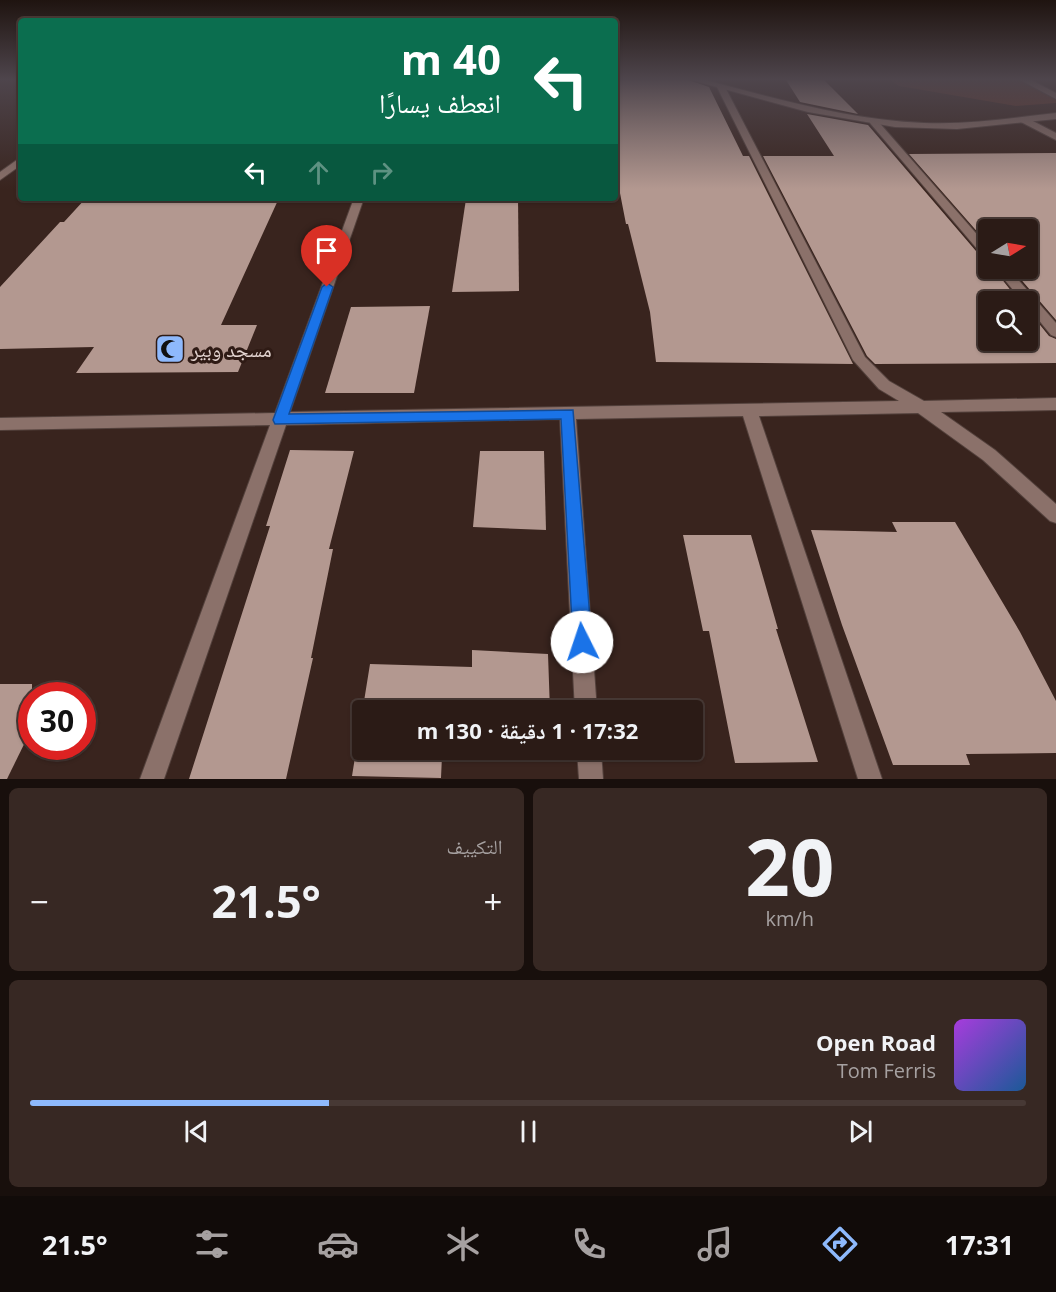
<!DOCTYPE html>
<html lang="ar">
<head>
<meta charset="utf-8">
<style>
  :root { --surface:#2b1b16; --page:#372823; --text:#f1f3f6; --muted:#a6a1a1; --line:#473935; --accent:#8eb9fc }
  body { margin:0; font-family:"Open Sans","Noto Naskh Arabic",sans-serif; background:var(--page); color:var(--text); direction:rtl; height:100vh; display:flex; flex-direction:column; font-size:22px; white-space:nowrap }
  * { box-sizing:border-box; margin:0 }
  p { font-size:20px; color:var(--muted) }
  .icon { flex:none; width:33px; height:33px; fill:none; stroke:currentColor; stroke-width:2; stroke-linecap:round; stroke-linejoin:round }
  .map { position:relative; height:779px; overflow:hidden; direction:ltr }
  .sheet { display:flex; flex-direction:column; gap:9px; padding:9px; background:#180f0c; flex:1 }
  .sheet>* { flex:none }
  .guide { position:absolute; left:18px; top:18px; width:600px; height:183px; border-radius:6px; box-shadow:0 2px 4px #0004,0 0 0 2px var(--line); direction:rtl; background:#0b6e4f; color:#fff; overflow:hidden }
  .needle { width:39px; rotate:79deg }
  .tools { position:absolute; left:978px; top:219px; display:grid; gap:12px }
  .tools a { display:grid; place-items:center; width:60px; height:60px; border-radius:6px; background:var(--surface); box-shadow:0 2px 4px #0004,0 0 0 2px var(--line); font-size:30px }
  .speed { position:absolute; left:18px; top:682px; display:flex; gap:12px; font-size:30px; font-weight:700; text-align:center }
  .speed>* { display:grid; place-content:center; width:78px; height:78px; border-radius:50%; background:var(--surface); box-shadow:0 2px 4px #0004,0 0 0 2px var(--line); line-height:1 }
  .speed .limit { border:9px solid #d22; background:#fff; color:#111 }
  .pin { position:absolute; display:grid; place-items:center; width:51px; height:51px; color:#fff; margin:-62px -26px; border-radius:50% 50% 50% 0; rotate:-45deg; box-shadow:0 0 6px #0007 }
  .pin .icon { rotate:45deg }
  .me { position:absolute; width:66px; margin:-33px; rotate:356deg; stroke-linejoin:round; filter:drop-shadow(0 0 4px #0008) }
  .turn { display:flex; align-items:center; gap:21px; height:126px; padding:0 18px; font-size:27px }
  .turn .icon { width:78px; height:78px; stroke-width:2.5 }
  .turn b { display:block; font-size:42px; line-height:51px }
  .lanes { display:flex; align-items:center; height:57px; padding:0 18px; background:#0003; justify-content:center; gap:30px; direction:ltr }
  .lanes .off { opacity:.35 }
  .big { font-size:45px; font-weight:700; line-height:1.1 }
  .sheet .tile { flex:1; display:flex; flex-direction:column; justify-content:center; gap:9px; min-width:0; padding:0 21px; border-radius:9px; background:var(--page) }
  .sheet .dial { align-items:center; gap:0 }
  .dial b { font-size:78px; line-height:1 }
  .song { display:flex; align-items:center; gap:18px }
  .cover { width:72px; height:72px; border-radius:9px; background:linear-gradient(135deg,hsl(280 70% 55%),hsl(210 70% 35%)) }
  .played { height:6px; border-radius:3px; background:linear-gradient(90deg,var(--accent) 30%,var(--line) 30%) }
  .keys { display:flex; justify-content:space-around; direction:ltr }
  .heat { display:flex; justify-content:space-between; align-items:center; font-size:33px; direction:ltr }
  .sheet .tiles { flex:1; display:grid; gap:9px; grid-template-columns:1fr 1fr }
  .tile:last-child { grid-column:span 2 }
  .trip { position:absolute; left:352px; top:700px; width:351px; height:60px; border-radius:6px; background:var(--surface); box-shadow:0 2px 4px #0004,0 0 0 2px var(--line); font-weight:700; line-height:60px; text-align:center; direction:rtl }
  .tab-bar { display:flex; height:96px; justify-content:space-around; align-items:center; background:#110b09; color:var(--muted) }
  .tab-bar .icon { width:42px; height:42px }
  .tab-bar .on { color:var(--accent) }
  .tab-bar b { font-size:27px; color:var(--text) }
  .map>svg:first-child { display:block }
  .green { fill:#623326 }
  .building { fill:#b39890 }
  .lines { fill:none; stroke-linecap:round; stroke-linejoin:round }
  .street-casing { stroke:#53413c; stroke-width:2 }
  .secondary-casing { stroke:#53413c; stroke-width:2 }
  .street { fill:#8b716a; fill-rule:evenodd }
  .secondary { fill:#8b716a; fill-rule:evenodd }
  .route { fill:#1a73e8; stroke:#114b97; stroke-width:1.5 }
  .labels { text-anchor:middle; dominant-baseline:central; stroke-width:6; stroke-linejoin:round; paint-order:stroke }
  .poi-label { font-size:20px; fill:#e4d5d1; stroke:#2f1b15; text-anchor:start }
</style>
</head>
<body>
<div class="map">
<svg width="1056" height="779" viewBox="0 0 1056 779">
  <rect width="100%" height="100%" fill="#39241e"/>
  <polygon class="green" points="890,80 1019,80 1056,99 1056,103 1016,106 899,86"/>
  <g class="building">
    <polygon points="615,80 689,80 709,87 743,156 749,156 853,364 656,362 650,312 628,224 626,224 619,188 615,142"/>
    <polygon points="786,80 824,80 858,114 800,102"/>
    <polygon points="807,114 868,125 982,258 988,259 988,268 993,268 1020,302 988,302 988,340 1028,340 1028,310 1049,336 1056,339 1056,363 875,364 867,356 763,156 834,156"/>
    <polygon points="1056,153 1056,320 1011,268 1028,268 1028,230 988,230 988,244 909,154"/>
    <polygon points="86,198 279,198 221,325 257,325 238,372 76,373 94,347 0,349 0,287 60,222 64,222"/>
    <polygon points="518,198 519,291 452,292 466,199"/>
    <polygon points="430,306 414,393 325,393 351,307"/>
    <polygon points="290,450 354,451 329,549 333,549 311,658 313,658 286,779 189,779 270,526 266,526"/>
    <polygon points="480,451 544,451 546,530 473,527"/>
    <polygon points="892,522 955,522 1020,632 1056,701 1056,753 966,754 970,765 893,765 842,625 811,530 897,532"/>
    <polygon points="683,535 751,535 778,629 776,629 818,762 735,763 709,631 703,631"/>
    <polygon points="472,650 548,654 550,711 363,711 363,750 551,750 551,758 442,756 441,778 352,776 370,664 472,667"/>
    <polygon points="0,684 32,684 32,728 7,779 0,779"/>
  </g>
  <g class="lines">
    <g class="street-casing">
      <g id="street">
        <polygon points="1020,80 1031,80 1056,93 1056,99"/>
        <polygon points="721,85 725,87 865,357 889,381 924,401 1056,398 1056,410 941,412 995,450 1056,504 1056,523 1050,521 983,460 918,413 759,416 882,779 858,779 743,416 576,419 597,711 575,711 560,419 286,425 164,779 140,779 270,425 0,430 0,418 275,413 354,198 364,198 290,412 899,401 879,389 853,360 717,87"/>
        <polygon points="1021,118 1027,118 1056,133 1056,140 1021,122"/>
        <polygon points="870,119 876,119 988,247 988,257 984,257 870,123"/>
        <polygon points="21,157 21,165 0,180 0,172"/>
        <polygon points="995,268 1008,268 1056,323 1056,337 1051,335 1028,307 1028,302 1023,302"/>
        <polygon points="577,750 601,750 603,779 579,779"/>
      </g>
    </g>
    <g class="secondary-casing">
      <path id="secondary" d="M 691,80 L 705,80 C 777,99 849,120 924,123 C 968,125 1012,118 1056,113 L 1056,119 L 957,129 L 895,127 L 808,112 Z"/>
    </g>
    <use href="#street" class="street"/>
    <use href="#secondary" class="secondary"/>
  </g>
  <linearGradient id="sky" x2="0" y2="1"><stop stop-color="#1f1410"/><stop offset="0.42" stop-color="#4e454c"/><stop offset="1" stop-color="#4e454c" stop-opacity="0"/></linearGradient>
  <rect width="1056" height="189" fill="url(#sky)"/>
  <polygon class="route" points="327,283 333,287 289,414 573,410 592,642 589,649 582,652 576,649 573,642 561,419 275,424 273,420 322,287"/>
  <defs>
    <g id="mosque-square" transform="scale(1.5)"><rect x="-9" y="-9" width="18" height="18" rx="4" fill="#8eb9fc" stroke="#2f1b15"/><path d="M3.5-4.9A6 6 0 1 0 3.5 4.9A5 5 0 1 1 3.5-4.9Z" fill="#111"/></g>
  </defs>
  <g fill-rule="evenodd">
    <use href="#mosque-square" x="170" y="349"/>
  </g>
  <g class="labels">
    <g class="poi-label">
      <text x="191" y="349">مسجد وبير</text>
    </g>
  </g>
</svg>
<div class="tools">
<a><svg class="needle" viewBox="-14 -14 28 28"><path d="M0-13l5 13h-10z" fill="#e53935"/><path d="M0 13l5-13h-10z" fill="#a6a1a1"/></svg></a>
<a><svg class="icon" aria-label="search" viewBox="0 0 24 24"><circle cx="10" cy="10" r="6"/><path d="M15 15l6 6"/></svg></a>
</div>
<div class="speed"><div class="limit">30</div></div>
<div class="pin" style="left:327px;top:287px;background:#d93025"><svg class="icon" aria-label="arrive" viewBox="0 0 24 24"><path d="M6 21V4h12l-3 4 3 4H6"/></svg></div>
<svg class="me" style="left:582px;top:642px" viewBox="-20 -20 40 40"><circle r="19" fill="#fff"/><path d="M0-13L10 11 0 6-10 11z" fill="#1a73e8"/></svg>
<div class="trip">17:32 · 1 دقيقة · 130 m</div>
<div class="guide">
<div class="turn"><svg class="icon" aria-label="left" viewBox="0 0 24 24"><path d="M17 20v-9H6M10 6l-5 5 5 5"/></svg><div><b>40 m</b>انعطف يسارًا</div></div>
<div class="lanes"><svg class="icon" aria-label="left" viewBox="0 0 24 24"><path d="M17 20v-9H6M10 6l-5 5 5 5"/></svg><svg class="icon off" aria-label="ahead" viewBox="0 0 24 24"><path d="M12 20V5M6 11l6-6 6 6"/></svg><svg class="icon off" aria-label="right" viewBox="0 0 24 24"><path d="M7 20v-9h11M14 6l5 5-5 5"/></svg></div>
</div>
</div>
<section class="sheet">
<div class="tiles">
<div class="tile dial"><b>20</b><p>km/h</p></div>
<div class="tile"><p>التكييف</p>
<div class="heat"><a>−</a><b class="big">21.5°</b><a>+</a></div>
</div>
<div class="tile">
<div class="song"><i class="cover"></i><div><b>Open Road</b><p>Tom Ferris</p></div></div>
<div class="played"></div>
<div class="keys"><svg class="icon" aria-label="previous" viewBox="0 0 24 24"><path d="M18 5L8 12l10 7zM5 5v14"/></svg><svg class="icon" aria-label="pause" viewBox="0 0 24 24"><path d="M8 5v14M16 5v14"/></svg><svg class="icon" aria-label="next" viewBox="0 0 24 24"><path d="M6 5l10 7-10 7zM19 5v14"/></svg></div>
</div>
</div>
</section>
<nav class="tab-bar">
<b>17:31</b>
<svg class="icon on" aria-label="directions" viewBox="0 0 24 24"><path d="M12 3l9 9-9 9-9-9zM9 14v-3h6M13 9l2 2-2 2"/></svg>
<svg class="icon" aria-label="music" viewBox="0 0 24 24"><path d="M9 18V5l10-2v13"/><circle cx="6" cy="18" r="3"/><circle cx="16" cy="16" r="3"/></svg>
<svg class="icon" aria-label="phone" viewBox="0 0 24 24"><path d="M5 4h4l2 5-3 2q2 4 5 5l2-3 5 2v4C11 20 4 13 5 4z"/></svg>
<svg class="icon" aria-label="climate" viewBox="0 0 24 24"><path d="M12 3v18M4 7l16 10M4 17L20 7"/></svg>
<svg class="icon" aria-label="car" viewBox="0 0 24 24"><path d="M5 17H2v-5l4-1 3-4h7l3 4 3 1v5h-3M9 17h6M6 11h13"/><circle cx="7" cy="17" r="2"/><circle cx="17" cy="17" r="2"/></svg>
<svg class="icon" aria-label="filters" viewBox="0 0 24 24"><path d="M4 7h16M4 17h16"/><circle cx="9" cy="7" r="2"/><circle cx="15" cy="17" r="2"/></svg>
<b>21.5°</b>
</nav>
</body>
</html>
